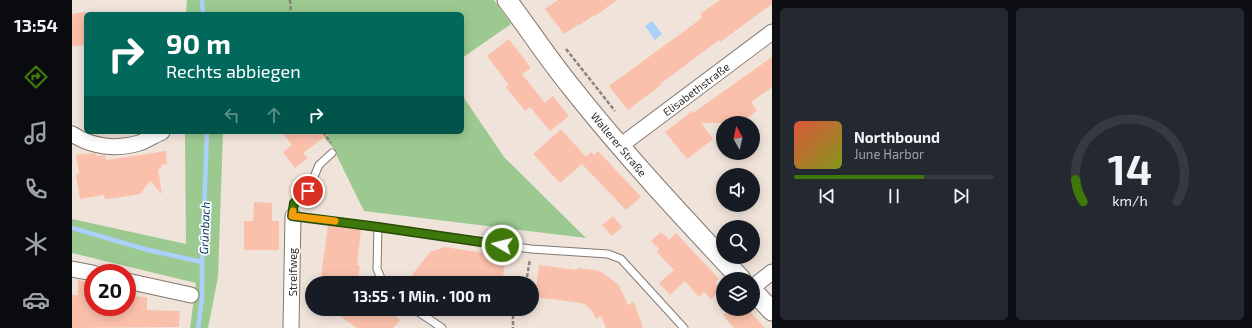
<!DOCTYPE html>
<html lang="de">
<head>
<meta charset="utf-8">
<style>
  :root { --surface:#171b24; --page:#242831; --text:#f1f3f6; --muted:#9ea1a6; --line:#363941; --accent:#3e770a }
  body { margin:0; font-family:"Exo 2",sans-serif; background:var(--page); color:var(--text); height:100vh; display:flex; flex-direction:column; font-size:15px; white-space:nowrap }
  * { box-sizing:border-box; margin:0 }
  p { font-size:13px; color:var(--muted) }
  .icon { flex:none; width:22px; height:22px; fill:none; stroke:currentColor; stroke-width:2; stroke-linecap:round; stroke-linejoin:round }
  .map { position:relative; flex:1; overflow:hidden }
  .side { display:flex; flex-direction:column; gap:8px; padding:8px; background:#0d0f14; width:480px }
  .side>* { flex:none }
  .guide { position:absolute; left:12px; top:12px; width:380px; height:122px; border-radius:6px; box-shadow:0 2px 10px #0003; background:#00695c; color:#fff; overflow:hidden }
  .needle { width:26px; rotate:352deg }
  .buttons { position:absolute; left:644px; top:116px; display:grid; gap:8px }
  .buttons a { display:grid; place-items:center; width:44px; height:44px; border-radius:50%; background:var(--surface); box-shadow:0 2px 10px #0003; font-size:20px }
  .speed { position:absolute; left:12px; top:264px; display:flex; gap:8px; font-size:20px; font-weight:700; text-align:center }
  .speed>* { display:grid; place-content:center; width:52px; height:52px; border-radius:50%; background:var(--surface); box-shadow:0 2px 10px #0003; line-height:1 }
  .speed .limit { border:6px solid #d22; background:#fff; color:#111 }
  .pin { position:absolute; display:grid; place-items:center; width:34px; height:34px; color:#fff; margin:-17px; border:2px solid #fff; border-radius:50%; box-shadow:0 1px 4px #0007 }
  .me { position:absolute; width:44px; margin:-22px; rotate:278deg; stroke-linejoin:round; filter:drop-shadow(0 0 3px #0008) }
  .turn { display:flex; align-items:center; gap:14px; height:84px; padding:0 16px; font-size:18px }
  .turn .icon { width:52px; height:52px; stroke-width:2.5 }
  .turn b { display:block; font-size:28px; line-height:34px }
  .lanes { display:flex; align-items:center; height:38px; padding:0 16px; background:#0003; justify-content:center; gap:20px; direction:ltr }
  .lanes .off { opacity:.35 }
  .side .card { flex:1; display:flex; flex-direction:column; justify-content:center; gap:6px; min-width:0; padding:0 14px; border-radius:6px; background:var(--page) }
  .side .dial { align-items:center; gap:0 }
  .dial svg { height:104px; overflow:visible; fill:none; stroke:var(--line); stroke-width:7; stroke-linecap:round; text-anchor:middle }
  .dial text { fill:var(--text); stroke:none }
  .song { display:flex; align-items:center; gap:12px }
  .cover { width:48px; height:48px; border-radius:6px; background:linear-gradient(135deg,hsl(10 70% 55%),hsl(70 70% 35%)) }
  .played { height:4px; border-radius:2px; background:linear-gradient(90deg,var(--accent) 65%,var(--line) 65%) }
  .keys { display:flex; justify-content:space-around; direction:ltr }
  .side .tiles { flex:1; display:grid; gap:8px; grid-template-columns:repeat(2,1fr) }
  .trip { position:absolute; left:233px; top:276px; width:234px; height:40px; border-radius:20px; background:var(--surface); box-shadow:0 2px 10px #0003; font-weight:700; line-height:40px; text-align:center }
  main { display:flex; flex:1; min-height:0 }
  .menu { display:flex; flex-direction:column; width:72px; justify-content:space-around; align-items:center; background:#090b0e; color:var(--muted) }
  .menu .icon { width:28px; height:28px }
  .menu .selected { color:var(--accent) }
  .menu b { font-size:18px; color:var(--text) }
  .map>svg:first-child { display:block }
  .green { fill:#9bc990 }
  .water { fill:#aad1fc }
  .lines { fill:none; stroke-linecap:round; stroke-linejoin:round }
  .stream { stroke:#aad1fc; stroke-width:4.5 }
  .building { fill:#fbc0ab }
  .service-casing { stroke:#837870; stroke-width:9 }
  .minor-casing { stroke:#837870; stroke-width:17 }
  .tertiary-casing { stroke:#837870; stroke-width:21 }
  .path { stroke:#8b837d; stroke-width:2.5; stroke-dasharray:4 2; stroke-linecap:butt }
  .service { stroke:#fff; stroke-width:7 }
  .minor { stroke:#fff; stroke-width:15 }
  .tertiary { stroke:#fff; stroke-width:19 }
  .route-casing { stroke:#284d06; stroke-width:10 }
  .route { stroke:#3e770a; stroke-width:7 }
  .slow { stroke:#f59e0b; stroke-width:7 }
  .labels { text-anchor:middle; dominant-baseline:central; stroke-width:3.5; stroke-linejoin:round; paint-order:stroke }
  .street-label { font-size:11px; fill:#35312d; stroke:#fff }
  .water-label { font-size:12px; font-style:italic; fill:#053763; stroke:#fff }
</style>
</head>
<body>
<main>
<nav class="menu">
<b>13:54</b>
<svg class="icon selected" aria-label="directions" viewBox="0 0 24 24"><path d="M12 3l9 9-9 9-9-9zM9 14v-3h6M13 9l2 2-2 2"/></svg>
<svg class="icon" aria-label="music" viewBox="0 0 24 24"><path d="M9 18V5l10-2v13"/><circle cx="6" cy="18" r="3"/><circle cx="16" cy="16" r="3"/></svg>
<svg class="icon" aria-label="phone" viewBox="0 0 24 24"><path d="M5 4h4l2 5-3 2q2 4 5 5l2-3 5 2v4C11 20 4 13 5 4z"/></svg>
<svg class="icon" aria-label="climate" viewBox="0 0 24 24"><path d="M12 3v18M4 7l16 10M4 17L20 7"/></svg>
<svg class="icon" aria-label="car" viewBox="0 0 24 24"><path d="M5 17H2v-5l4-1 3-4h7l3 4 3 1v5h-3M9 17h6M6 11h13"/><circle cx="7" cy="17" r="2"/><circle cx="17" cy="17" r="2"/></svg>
</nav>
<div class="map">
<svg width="700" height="328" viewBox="0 0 700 328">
  <rect width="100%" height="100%" fill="#f0e3da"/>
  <g class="green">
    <polygon points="115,0 422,0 439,24 390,58 390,14 114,14"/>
    <polygon points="390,95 432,157 514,238 292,211 261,148 248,132 390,132"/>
    <polygon points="113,132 151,132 146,277 136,328 118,328 124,283 0,253 0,219 114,244"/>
  </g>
  <polygon class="water" points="580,21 590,34 583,40 573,26"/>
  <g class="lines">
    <g class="stream">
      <polyline points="130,0 131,14"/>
      <polyline points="0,228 76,250 130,262 135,132"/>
      <polyline points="126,328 130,299 130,262"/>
    </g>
  </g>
  <g class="building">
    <polygon points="486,0 545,0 523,16 522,15 508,25 507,24 492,34 473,9"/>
    <polygon points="648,0 700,0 700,4 648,42 647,40 588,84 589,85 556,110 537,86 630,18 628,14"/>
    <polygon points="14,12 14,45 0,46 0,14"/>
    <polygon points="437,39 459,68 450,74 473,103 481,96 497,116 478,131 458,107 453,111 434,87 437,85 415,56"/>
    <polygon points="700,57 700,87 679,102 685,111 668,123 629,123 641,139 615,159 593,132 620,111 621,113"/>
    <polygon points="489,129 514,157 519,152 522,155 526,151 569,197 554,210 510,164 488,183 461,154"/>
    <polygon points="210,132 259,132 231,153 236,158 223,168 211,152 220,145"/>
    <polygon points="94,151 95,164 89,165 90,168 86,169 90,194 78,181 68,194 43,198 33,199 32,195 8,199 4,174 7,174 4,155 21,153 24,154 24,156 33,155 34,160"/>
    <polygon points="182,202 200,203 200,221 207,221 207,250 172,250 172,221 181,221"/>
    <polygon points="541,216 550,227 540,236 530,225"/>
    <polygon points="256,226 289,230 285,265 288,266 285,283 248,283"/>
    <polygon points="589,232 597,240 604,233 647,279 643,282 650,289 639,299 632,292 627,297 613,281 598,295 587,283 602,270 585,252 587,249 579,241"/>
    <polygon points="372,247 434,256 430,283 388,283 379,281 378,283 334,283 358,252"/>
    <polygon points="467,265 505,270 506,268 528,271 547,285 556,305 562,302 571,328 534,328 529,316 524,319 520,311 513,304 502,302 463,297"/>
    <polygon points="6,280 21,283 21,307 55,307 55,296 75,297 75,310 108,311 107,327 0,328 0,295 6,295"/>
    <polygon points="258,309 313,309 328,320 321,328 285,328"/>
    <polygon points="658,309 676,309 693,328 662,328 651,315"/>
  </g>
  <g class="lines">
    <g class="service-casing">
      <g id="service">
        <polyline points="260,153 247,165 236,191 222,203 221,216 306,227 459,249 536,254 549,259 612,328"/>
        <polyline points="306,227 305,269 311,283"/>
        <polyline points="342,309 370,328"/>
      </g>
    </g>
    <g class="minor-casing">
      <g id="minor">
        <path d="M 0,134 C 20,147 45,150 67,143 C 75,140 83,135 90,132"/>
        <polyline points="548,146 700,32"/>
        <polyline points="0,269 21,273"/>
        <polyline points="55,281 119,295"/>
        <polyline points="681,287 700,272"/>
        <polyline points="219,328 221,216"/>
      </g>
    </g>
    <g class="tertiary-casing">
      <g id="tertiary">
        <path d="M 435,0 C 457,29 477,60 500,88 C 553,155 611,217 669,279"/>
        <polyline points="681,291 700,311"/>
      </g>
    </g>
    <g class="path">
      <polyline points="218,0 219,14"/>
      <polyline points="494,49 543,111"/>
      <polyline points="251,132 259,143"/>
      <polyline points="454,283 458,259"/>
      <polyline points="441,309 441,328"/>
    </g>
    <use href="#service" class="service"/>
    <use href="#minor" class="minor"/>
    <use href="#tertiary" class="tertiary"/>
  </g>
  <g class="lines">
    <g class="route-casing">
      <polyline id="route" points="236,191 222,203 220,216 306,227 430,245"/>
    </g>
    <use href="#route" class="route"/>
    <polyline class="slow" points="221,211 220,216 263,221"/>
  </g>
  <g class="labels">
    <g class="street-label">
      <text transform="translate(624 89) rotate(-37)">Elisabethstraße</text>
      <text transform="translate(547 144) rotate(50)">Wallerer Straße</text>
      <text transform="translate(220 272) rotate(-90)">Streifweg</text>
    </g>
    <g class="water-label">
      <text transform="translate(132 228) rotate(-88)">Grünbach</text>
    </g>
  </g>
</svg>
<div class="buttons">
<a><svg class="needle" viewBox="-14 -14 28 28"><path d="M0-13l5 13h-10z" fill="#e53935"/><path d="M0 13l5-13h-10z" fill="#9ea1a6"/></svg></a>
<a><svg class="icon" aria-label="sound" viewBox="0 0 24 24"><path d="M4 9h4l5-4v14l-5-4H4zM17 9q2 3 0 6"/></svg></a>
<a><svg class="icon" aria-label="search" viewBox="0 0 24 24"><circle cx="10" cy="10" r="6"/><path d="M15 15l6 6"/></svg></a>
<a><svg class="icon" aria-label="layers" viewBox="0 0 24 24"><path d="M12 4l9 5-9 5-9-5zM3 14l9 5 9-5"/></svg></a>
</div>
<div class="speed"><div class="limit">20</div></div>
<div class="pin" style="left:236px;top:191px;background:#d93025"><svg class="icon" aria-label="arrive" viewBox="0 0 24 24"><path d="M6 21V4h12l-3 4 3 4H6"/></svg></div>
<svg class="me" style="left:430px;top:245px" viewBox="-20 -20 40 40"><circle r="17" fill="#3e770a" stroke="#fff" stroke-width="3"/><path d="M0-11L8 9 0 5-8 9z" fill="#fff"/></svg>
<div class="trip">13:55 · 1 Min. · 100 m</div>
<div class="guide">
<div class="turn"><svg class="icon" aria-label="right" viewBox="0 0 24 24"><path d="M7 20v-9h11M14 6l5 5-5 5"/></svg><div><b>90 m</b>Rechts abbiegen</div></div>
<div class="lanes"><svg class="icon off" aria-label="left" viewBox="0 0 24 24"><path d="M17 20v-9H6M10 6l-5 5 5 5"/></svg><svg class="icon off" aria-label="ahead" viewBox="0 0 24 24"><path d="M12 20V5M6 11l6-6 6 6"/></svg><svg class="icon" aria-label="right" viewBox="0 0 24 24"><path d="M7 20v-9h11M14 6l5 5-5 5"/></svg></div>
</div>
</div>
<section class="side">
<div class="tiles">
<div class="card">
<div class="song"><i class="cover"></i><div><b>Northbound</b><p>June Harbor</p></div></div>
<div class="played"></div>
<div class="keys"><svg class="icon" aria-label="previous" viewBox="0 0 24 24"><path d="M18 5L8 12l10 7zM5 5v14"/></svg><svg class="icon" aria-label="pause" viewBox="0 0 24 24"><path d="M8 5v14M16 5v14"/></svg><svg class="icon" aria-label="next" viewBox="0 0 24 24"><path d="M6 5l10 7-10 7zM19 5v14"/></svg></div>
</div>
<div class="card dial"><svg viewBox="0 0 100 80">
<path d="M14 69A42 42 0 1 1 86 69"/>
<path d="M14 69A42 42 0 0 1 8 52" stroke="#3e770a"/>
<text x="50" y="56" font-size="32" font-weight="700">14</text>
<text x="50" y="72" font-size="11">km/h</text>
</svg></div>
</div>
</section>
</main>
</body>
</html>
